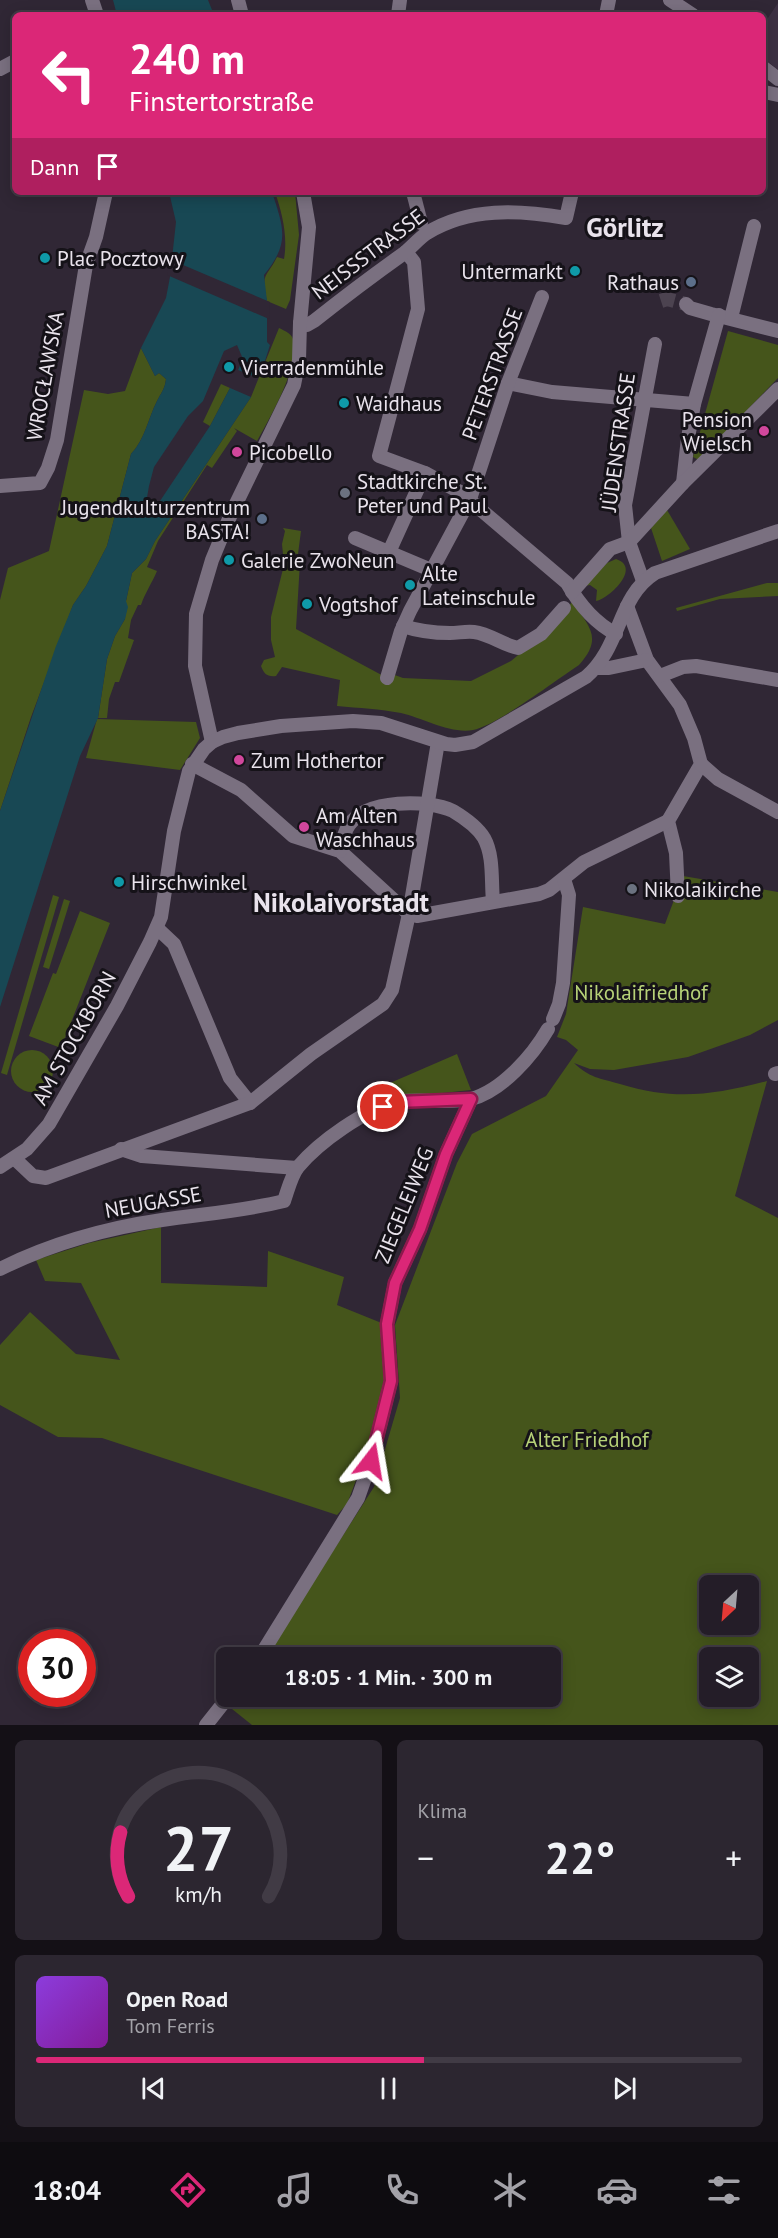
<!DOCTYPE html>
<html lang="de">
<head>
<meta charset="utf-8">
<style>
  :root { --surface:#241d28; --page:#2c2630; --text:#f1f3f6; --muted:#a3a2a8; --line:#413b45; --accent:#db2777 }
  body { margin:0; font-family:"PT Sans",sans-serif; background:var(--page); color:var(--text); height:100vh; display:flex; flex-direction:column; font-size:22px; white-space:nowrap }
  * { box-sizing:border-box; margin:0 }
  p { font-size:20px; color:var(--muted) }
  .icon { flex:none; width:33px; height:33px; fill:none; stroke:currentColor; stroke-width:2; stroke-linecap:round; stroke-linejoin:round }
  .map { position:relative; height:1725px; overflow:hidden }
  .side { display:flex; flex-direction:column; gap:15px; padding:15px; background:#141016; flex:1 }
  .side>* { flex:none }
  .banner { position:absolute; left:12px; top:12px; width:754px; height:183px; border-radius:9px; box-shadow:0 3px 15px #0003,0 0 0 2px var(--line); background:#db2777; color:#fff; overflow:hidden }
  .needle { width:39px; rotate:206deg }
  .buttons { position:absolute; left:699px; top:1575px; display:grid; gap:12px }
  .buttons a { display:grid; place-items:center; width:60px; height:60px; border-radius:9px; background:var(--surface); box-shadow:0 3px 15px #0003,0 0 0 2px var(--line); font-size:30px }
  .speed { position:absolute; left:18px; top:1629px; display:flex; gap:12px; font-size:30px; font-weight:700; text-align:center }
  .speed>* { display:grid; place-content:center; width:78px; height:78px; border-radius:50%; background:var(--surface); box-shadow:0 3px 15px #0003,0 0 0 2px var(--line); line-height:1 }
  .speed .limit { border:9px solid #d22; background:#fff; color:#111 }
  .pin { position:absolute; display:grid; place-items:center; width:51px; height:51px; color:#fff; margin:-26px; border:3px solid #fff; border-radius:50%; box-shadow:0 2px 6px #0007 }
  .me { position:absolute; width:66px; margin:-33px; rotate:14deg; stroke-linejoin:round; filter:drop-shadow(0 0 4px #0008) }
  .turn { display:flex; align-items:center; gap:21px; height:126px; padding:0 18px; font-size:27px }
  .turn .icon { width:78px; height:78px; stroke-width:2.5 }
  .turn b { display:block; font-size:42px; line-height:51px }
  .then { display:flex; align-items:center; height:57px; padding:0 18px; background:#0003; gap:12px; font-size:22px }
  .big { font-size:45px; font-weight:800; line-height:1.1 }
  .side .tile { flex:1; display:flex; flex-direction:column; justify-content:center; gap:9px; min-width:0; padding:0 21px; border-radius:9px; background:var(--page) }
  .side .dial { align-items:center; gap:0 }
  .dial svg { height:156px; overflow:visible; fill:none; stroke:var(--line); stroke-width:7; stroke-linecap:round; text-anchor:middle }
  .dial text { fill:var(--text); stroke:none }
  .song { display:flex; align-items:center; gap:18px }
  .cover { width:72px; height:72px; border-radius:9px; background:linear-gradient(135deg,hsl(270 70% 55%),hsl(290 70% 35%)) }
  .played { height:6px; border-radius:3px; background:linear-gradient(90deg,var(--accent) 55%,var(--line) 55%) }
  .keys { display:flex; justify-content:space-around; direction:ltr }
  .heat { display:flex; justify-content:space-between; align-items:center; font-size:33px; direction:ltr }
  .side .tiles { flex:1; display:grid; gap:15px; grid-template-columns:1fr 1fr }
  .tile:last-child { grid-column:span 2 }
  .trip { position:absolute; left:216px; top:1647px; width:345px; height:60px; border-radius:9px; background:var(--surface); box-shadow:0 3px 15px #0003,0 0 0 2px var(--line); font-weight:800; line-height:60px; text-align:center }
  .menu { display:flex; height:96px; justify-content:space-around; align-items:center; background:#0e0c10; color:var(--muted) }
  .menu .icon { width:42px; height:42px }
  .menu .on { color:var(--accent) }
  .menu b { font-size:27px; color:var(--text) }
  .map>svg:first-child { display:block }
  .built { fill:#3d3143 }
  .green { fill:#45551b; fill-rule:evenodd }
  .water { fill:#184854 }
  .pier { fill:#302735 }
  .lines { fill:none; stroke-linecap:round; stroke-linejoin:round }
  .minor-tunnel { stroke:#4c4350; stroke-width:14; stroke-dasharray:14 7; stroke-linecap:butt }
  .minor { stroke:#7a7080; stroke-width:14 }
  .route-casing { stroke:#8e194d; stroke-width:15 }
  .route { stroke:#db2777; stroke-width:10 }
  .culture-dot { fill:#0f9aa8; stroke:#151218; stroke-width:2 }
  .service-dot { fill:#5c6f8a; stroke:#151218; stroke-width:2 }
  .hotel-dot { fill:#d1479c; stroke:#151218; stroke-width:2 }
  .worship-dot { fill:#6b7280; stroke:#151218; stroke-width:2 }
  .labels { text-anchor:middle; dominant-baseline:central; stroke-width:6; stroke-linejoin:round; paint-order:stroke }
  .street-label { font-size:21px; fill:#e9e3ec; stroke:#151218 }
  .poi-label { font-size:21px; fill:#e9e3ec; stroke:#151218; text-anchor:start }
  .park-label { font-size:21px; fill:#b7d278; stroke:#151218 }
  .district-label { font-size:27px; font-weight:bold; fill:#e9e3ec; stroke:#151218 }
</style>
</head>
<body>
<div class="map">
<svg width="778" height="1725" viewBox="0 0 778 1725">
  <rect width="100%" height="100%" fill="#302735"/>
  <polygon class="built" points="778,3 778,70 764,58 764,24"/>
  <g class="green">
    <path d="M 275,192 L 295,192 L 299,235 L 290,300 L 286,309 L 267,301 C 261,272 266,279 277,257 L 284,259 C 288,236 282,213 275,192 Z"/>
    <path d="M 279,328 C 285,331 291,333 293,339 C 301,365 269,419 257,441 L 234,428 L 237,431 L 212,468 L 207,465 L 158,541 L 147,567 L 157,571 C 152,583 145,593 141,605 L 138,605 L 131,620 L 128,638 L 134,640 L 119,682 L 115,682 L 109,699 L 107,718 L 98,718 L 107,659 L 115,636 L 125,619 L 126,601 L 132,573 L 146,559 L 155,541 L 251,397 Z"/>
    <polygon points="728,331 778,345 778,378 699,460 693,457"/>
    <path d="M 141,348 L 155,376 L 159,373 L 166,379 C 165,389 161,393 157,401 C 148,419 145,439 131,454 L 107,546 L 86,586 L 73,605 L 31,717 L 0,811 L 0,600 L 8,568 L 49,551 L 84,390 L 108,394 L 125,391 Z"/>
    <polygon points="221,384 230,388 210,426 203,422"/>
    <polygon points="667,510 690,549 662,561 651,528"/>
    <path d="M 283,528 L 301,531 L 298,554 L 292,553 L 292,562 L 300,562 L 296,629 L 389,679 L 392,674 L 403,678 L 471,681 L 511,661 L 553,626 L 572,602 C 590,627 603,638 579,665 C 556,680 496,726 473,730 C 450,734 423,718 401,713 C 380,709 359,708 337,706 L 340,680 L 282,667 L 276,676 C 267,677 264,674 261,666 L 264,660 L 275,657 L 271,640 L 271,617 L 284,565 L 282,544 L 285,531 Z"/>
    <path d="M 616,559 C 643,568 607,600 596,601 L 597,590 L 590,585 L 585,586 L 607,563 Z"/>
    <polygon points="767,583 778,583 778,596 720,599 677,611 676,608"/>
    <polygon points="97,719 196,722 200,738 180,770 86,758"/>
    <path d="M 683,876 L 778,892 L 778,1020 L 750,1035 L 688,1057 L 614,1070 L 590,1069 L 574,1063 C 590,1078 599,1078 620,1084 C 676,1101 712,1095 767,1081 L 735,1196 L 778,1218 L 778,1725 L 252,1725 L 227,1705 L 234,1696 L 550,1696 L 550,1658 L 265,1657 L 374,1487 L 400,1398 L 395,1325 L 457,1163 L 472,1134 L 546,1096 L 578,1050 L 566,1040 L 557,1037 L 566,1014 L 583,907 L 665,924 ZM 710,1586 L 748,1586 L 748,1624 L 710,1624 ZM 710,1658 L 748,1658 L 748,1696 L 710,1696 Z"/>
    <polygon points="53,895 59,897 7,1075 1,1073"/>
    <polygon points="64,899 70,901 49,969 43,967"/>
    <polygon points="80,911 110,923 61,1048 29,1036 53,973 56,974"/>
    <circle cx="32" cy="1071" r="21"/>
    <polygon points="457,1054 471,1090 395,1098 390,1083"/>
    <polygon points="161,1227 161,1283 267,1287 268,1251 344,1277 337,1305 384,1324 384,1391 364,1459 347,1504 337,1515 102,1438 58,1437 0,1405 0,1345 30,1312 76,1354 120,1360 81,1283 45,1281 36,1260 89,1243"/>
  </g>
  <g class="water">
    <polygon points="113,0 208,0 214,15 117,15"/>
    <path d="M 169,192 L 272,192 C 284,229 290,243 264,275 L 267,301 L 267,342 L 270,345 L 264,364 L 253,376 L 238,370 L 243,359 L 237,345 L 224,351 L 203,401 L 188,416 L 154,467 L 149,486 L 144,515 L 147,517 L 150,516 L 210,426 L 230,388 L 251,397 L 155,541 L 146,559 L 132,573 L 126,601 L 128,607 L 125,619 L 115,636 L 107,659 L 98,718 L 80,756 L 0,1007 L 0,811 L 56,646 L 73,605 L 86,586 L 107,546 L 131,454 C 145,439 148,419 157,401 C 161,393 165,389 166,379 L 159,373 L 155,376 L 141,348 L 166,298 L 170,277 L 176,222 Z"/>
  </g>
  <polygon class="pier" points="169,259 270,302 269,319 167,275"/>
  <g class="lines">
    <polyline class="minor-tunnel" points="661,301 667,299 686,304"/>
    <g class="minor">
      <polyline points="92,0 97,15"/>
      <polyline points="238,0 242,15"/>
      <polyline points="670,0 693,15"/>
      <polyline points="398,15 400,0"/>
      <polyline points="606,15 609,0"/>
      <polyline points="764,68 778,79"/>
      <polyline points="0,69 15,61"/>
      <polyline points="764,92 778,95"/>
      <polyline points="413,192 421,223"/>
      <path d="M 406,252 L 414,262 L 418,309 L 379,456 L 425,473 L 460,492 L 567,583 C 579,604 595,623 616,634"/>
      <polyline points="686,304 690,308 711,314 778,331"/>
      <polyline points="731,318 754,226"/>
      <path d="M 300,323 L 307,325 L 314,321 C 343,298 372,276 403,254 C 411,248 418,239 427,233 C 469,207 519,210 566,218 L 572,192"/>
      <polyline points="508,383 552,392 694,404"/>
      <polyline points="683,483 688,438 694,404 719,315"/>
      <polyline points="0,486 40,483 48,468 57,440 86,265 96,237 106,192"/>
      <polyline points="355,538 431,570"/>
      <polyline points="389,552 425,473"/>
      <polyline points="643,581 629,542 625,505 655,344"/>
      <polyline points="572,592 610,549 629,542 683,483 778,389"/>
      <polyline points="627,606 647,660 680,705 694,738 701,764 668,821 676,853 678,896"/>
      <path d="M 403,626 C 418,631 434,633 450,633 C 458,633 466,631 474,632 C 490,634 503,645 518,648 L 541,634 L 564,608"/>
      <polyline points="596,668 609,668 647,660"/>
      <polyline points="660,676 683,667 696,666 778,680"/>
      <polyline points="387,678 401,631 410,611 470,499 508,383 542,297"/>
      <polyline points="212,742 195,666 196,614 212,560 231,514 294,385 299,360 300,323 309,227 303,192"/>
      <polyline points="192,764 241,790 293,836 340,851 409,914 417,916 539,894 549,890 584,862 668,821"/>
      <polyline points="701,764 718,779 778,812"/>
      <path d="M 340,851 C 342,842 344,832 349,825 C 366,799 428,799 453,811 C 463,817 478,828 484,838 C 494,856 491,881 493,901"/>
      <polyline points="157,928 174,944 230,1078 250,1103"/>
      <polyline points="553,1019 559,1004 563,983 569,895 564,879"/>
      <polyline points="775,1074 778,1073"/>
      <polyline points="121,1149 142,1156 297,1168"/>
      <polyline points="15,1159 33,1176 46,1178 250,1103 311,1054 383,1004 392,990 409,914 438,742"/>
      <path d="M 0,1167 L 27,1149 L 49,1124 L 117,1006 L 150,942 L 161,917 L 174,831 L 189,771 L 204,749 L 212,742 L 223,737 L 238,733 L 281,726 L 353,721 L 381,723 L 446,744 L 455,745 L 473,742 L 586,677 C 622,646 617,597 655,573 L 778,531"/>
      <path d="M 0,1269 C 50,1244 107,1228 162,1220 C 202,1214 244,1211 284,1201 C 288,1190 291,1176 298,1167 C 319,1142 365,1109 397,1102 C 421,1098 448,1104 471,1099 C 502,1091 533,1055 548,1029"/>
      <polyline points="259,1658 358,1498 371,1461 391,1381 387,1324 395,1283 420,1229 446,1154 471,1099"/>
      <polyline points="206,1725 229,1696"/>
    </g>
  </g>
  <g class="lines">
    <g class="route-casing">
      <polyline id="route" points="371,1461 391,1381 387,1324 395,1283 420,1229 446,1154 471,1099 398,1102 383,1107"/>
    </g>
    <use href="#route" class="route"/>
  </g>
  <g class="culture-dot">
    <circle cx="45" cy="258" r="6"/>
    <circle cx="575" cy="271" r="6"/>
    <circle cx="229" cy="367" r="6"/>
    <circle cx="344" cy="403" r="6"/>
    <circle cx="229" cy="560" r="6"/>
    <circle cx="410" cy="585" r="6"/>
    <circle cx="307" cy="604" r="6"/>
    <circle cx="119" cy="882" r="6"/>
  </g>
  <g class="service-dot">
    <circle cx="691" cy="282" r="6"/>
    <circle cx="262" cy="519" r="6"/>
  </g>
  <g class="hotel-dot">
    <circle cx="764" cy="431" r="6"/>
    <circle cx="237" cy="452" r="6"/>
    <circle cx="239" cy="760" r="6"/>
    <circle cx="304" cy="827" r="6"/>
  </g>
  <g class="worship-dot">
    <circle cx="345" cy="493" r="6"/>
    <circle cx="632" cy="889" r="6"/>
  </g>
  <g class="labels">
    <g class="street-label">
      <text transform="translate(368 254) rotate(-37)">NEISSSTRASSE</text>
      <text transform="translate(492 374) rotate(-70)">PETERSTRASSE</text>
      <text transform="translate(45 376) rotate(-80)">WROCŁAWSKA</text>
      <text transform="translate(618 442) rotate(-82)">JÜDENSTRASSE</text>
      <text transform="translate(74 1038) rotate(-61)">AM STOCKBORN</text>
      <text transform="translate(153 1202) rotate(-10)">NEUGASSE</text>
      <text transform="translate(404 1205) rotate(-68)">ZIEGELEIWEG</text>
    </g>
    <g class="poi-label">
      <text x="57" y="258">Plac Pocztowy</text>
      <text x="563" y="271" text-anchor="end">Untermarkt</text>
      <text x="679" y="282" text-anchor="end">Rathaus</text>
      <text x="241" y="367">Vierradenmühle</text>
      <text x="356" y="403">Waidhaus</text>
      <text x="752" y="419" text-anchor="end">Pension<tspan x="752" dy="24">Wielsch</tspan></text>
      <text x="249" y="452">Picobello</text>
      <text x="357" y="481">Stadtkirche St.<tspan x="357" dy="24">Peter und Paul</tspan></text>
      <text x="250" y="507" text-anchor="end">Jugendkulturzentrum<tspan x="250" dy="24">BASTA!</tspan></text>
      <text x="241" y="560">Galerie ZwoNeun</text>
      <text x="422" y="573">Alte<tspan x="422" dy="24">Lateinschule</tspan></text>
      <text x="319" y="604">Vogtshof</text>
      <text x="251" y="760">Zum Hothertor</text>
      <text x="316" y="815">Am Alten<tspan x="316" dy="24">Waschhaus</tspan></text>
      <text x="131" y="882">Hirschwinkel</text>
      <text x="644" y="889">Nikolaikirche</text>
    </g>
    <g class="park-label">
      <text x="641" y="992">Nikolaifriedhof</text>
      <text x="587" y="1439">Alter Friedhof</text>
    </g>
    <g class="district-label">
      <text x="625" y="227">Görlitz</text>
      <text x="341" y="902">Nikolaivorstadt</text>
    </g>
  </g>
</svg>
<div class="buttons">
<a><svg class="needle" viewBox="-14 -14 28 28"><path d="M0-13l5 13h-10z" fill="#e53935"/><path d="M0 13l5-13h-10z" fill="#a3a2a8"/></svg></a>
<a><svg class="icon" aria-label="layers" viewBox="0 0 24 24"><path d="M12 4l9 5-9 5-9-5zM3 14l9 5 9-5"/></svg></a>
</div>
<div class="speed"><div class="limit">30</div></div>
<div class="pin" style="left:383px;top:1107px;background:#d93025"><svg class="icon" aria-label="arrive" viewBox="0 0 24 24"><path d="M6 21V4h12l-3 4 3 4H6"/></svg></div>
<svg class="me" style="left:371px;top:1461px" viewBox="-20 -20 40 40"><path d="M0-17L14 15 0 8-14 15z" fill="#db2777" stroke="#fff" stroke-width="4"/></svg>
<div class="trip">18:05 · 1 Min. · 300 m</div>
<div class="banner">
<div class="turn"><svg class="icon" aria-label="left" viewBox="0 0 24 24"><path d="M17 20v-9H6M10 6l-5 5 5 5"/></svg><div><b>240 m</b>Finstertorstraße</div></div>
<div class="then">Dann<svg class="icon" aria-label="arrive" viewBox="0 0 24 24"><path d="M6 21V4h12l-3 4 3 4H6"/></svg></div>
</div>
</div>
<section class="side">
<div class="tiles">
<div class="tile dial"><svg viewBox="0 0 100 80">
<path d="M14 69A42 42 0 1 1 86 69"/>
<path d="M14 69A42 42 0 0 1 10 36" stroke="#db2777"/>
<text x="50" y="56" font-size="32" font-weight="700">27</text>
<text x="50" y="72" font-size="11">km/h</text>
</svg></div>
<div class="tile"><p>Klima</p>
<div class="heat"><a>−</a><b class="big">22°</b><a>+</a></div>
</div>
<div class="tile">
<div class="song"><i class="cover"></i><div><b>Open Road</b><p>Tom Ferris</p></div></div>
<div class="played"></div>
<div class="keys"><svg class="icon" aria-label="previous" viewBox="0 0 24 24"><path d="M18 5L8 12l10 7zM5 5v14"/></svg><svg class="icon" aria-label="pause" viewBox="0 0 24 24"><path d="M8 5v14M16 5v14"/></svg><svg class="icon" aria-label="next" viewBox="0 0 24 24"><path d="M6 5l10 7-10 7zM19 5v14"/></svg></div>
</div>
</div>
</section>
<nav class="menu">
<b>18:04</b>
<svg class="icon on" aria-label="directions" viewBox="0 0 24 24"><path d="M12 3l9 9-9 9-9-9zM9 14v-3h6M13 9l2 2-2 2"/></svg>
<svg class="icon" aria-label="music" viewBox="0 0 24 24"><path d="M9 18V5l10-2v13"/><circle cx="6" cy="18" r="3"/><circle cx="16" cy="16" r="3"/></svg>
<svg class="icon" aria-label="phone" viewBox="0 0 24 24"><path d="M5 4h4l2 5-3 2q2 4 5 5l2-3 5 2v4C11 20 4 13 5 4z"/></svg>
<svg class="icon" aria-label="climate" viewBox="0 0 24 24"><path d="M12 3v18M4 7l16 10M4 17L20 7"/></svg>
<svg class="icon" aria-label="car" viewBox="0 0 24 24"><path d="M5 17H2v-5l4-1 3-4h7l3 4 3 1v5h-3M9 17h6M6 11h13"/><circle cx="7" cy="17" r="2"/><circle cx="17" cy="17" r="2"/></svg>
<svg class="icon" aria-label="filters" viewBox="0 0 24 24"><path d="M4 7h16M4 17h16"/><circle cx="9" cy="7" r="2"/><circle cx="15" cy="17" r="2"/></svg>
</nav>
</body>
</html>
